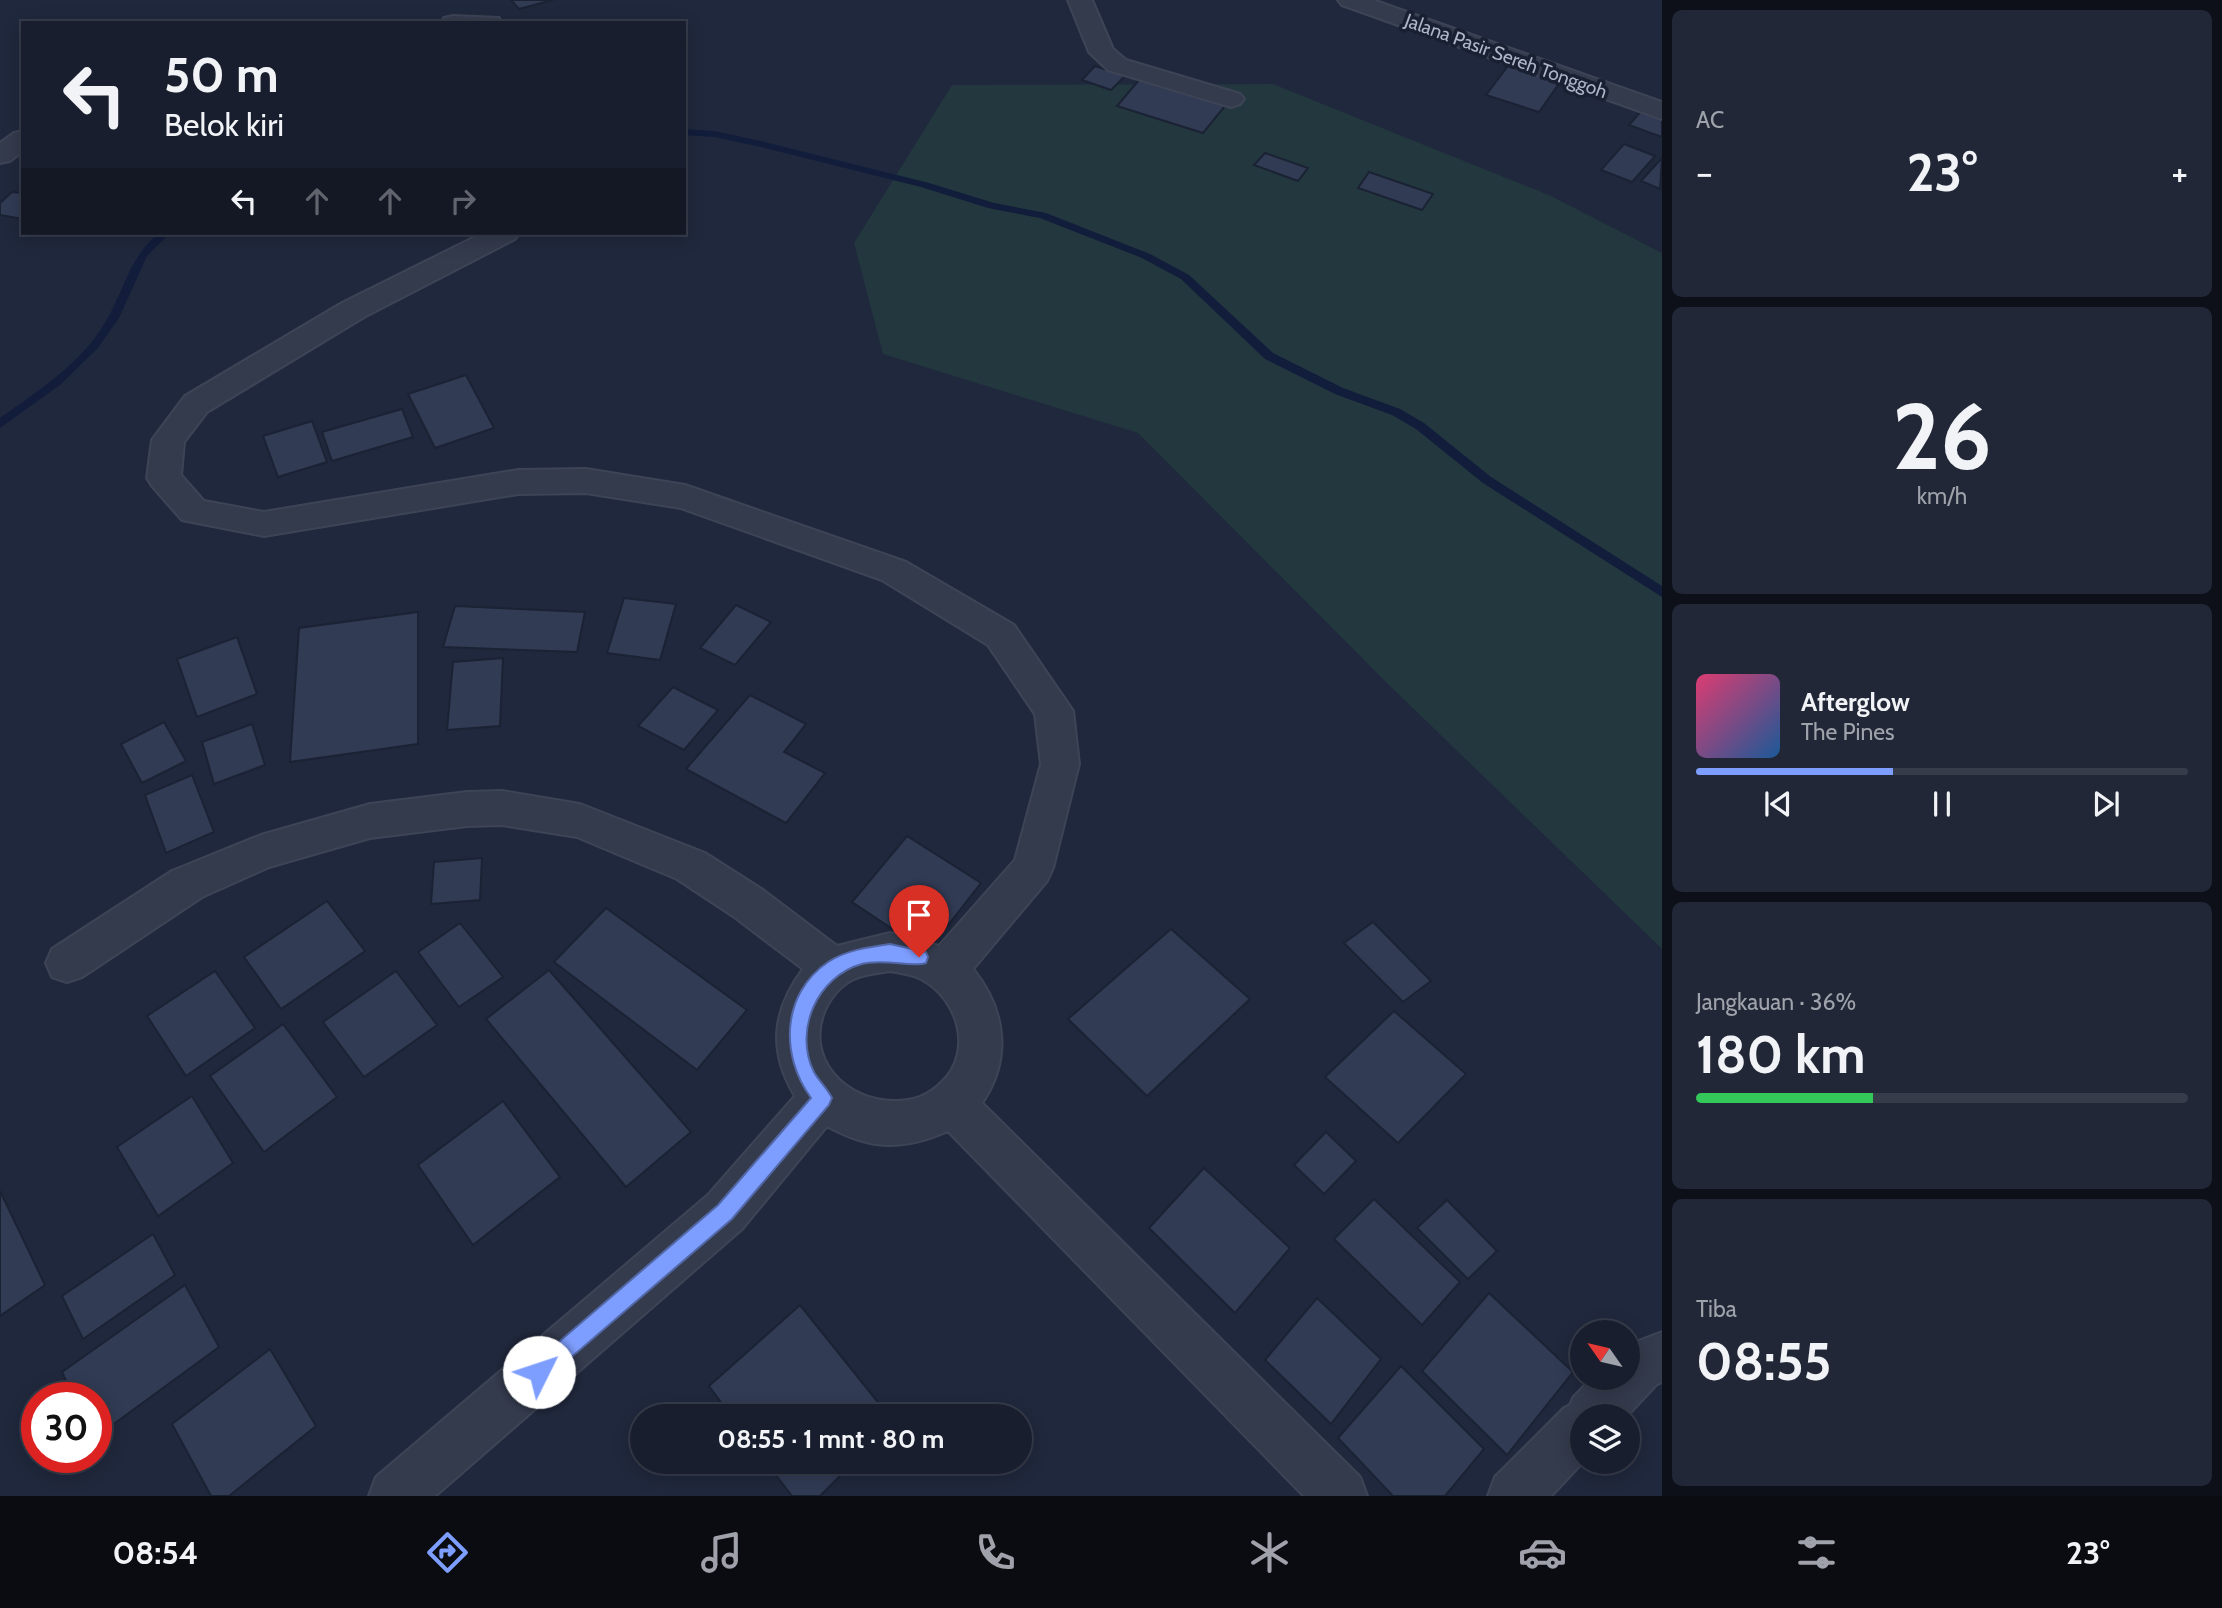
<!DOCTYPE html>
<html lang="id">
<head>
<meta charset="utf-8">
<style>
  :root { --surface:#181e2e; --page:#212736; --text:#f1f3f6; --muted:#9fa2aa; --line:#363c4a; --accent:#7e9eff }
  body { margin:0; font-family:Cabin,sans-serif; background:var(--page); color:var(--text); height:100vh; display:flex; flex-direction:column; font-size:26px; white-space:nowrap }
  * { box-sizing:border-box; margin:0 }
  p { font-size:23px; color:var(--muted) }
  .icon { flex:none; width:38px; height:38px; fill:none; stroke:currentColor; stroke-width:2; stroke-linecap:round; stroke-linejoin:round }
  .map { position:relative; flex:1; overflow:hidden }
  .panel { display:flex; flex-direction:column; gap:10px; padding:10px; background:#0d1019; width:560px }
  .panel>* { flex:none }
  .top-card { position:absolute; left:21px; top:21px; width:665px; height:214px; border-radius:0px; box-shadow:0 4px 18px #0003,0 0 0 2px var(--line); background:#181e2e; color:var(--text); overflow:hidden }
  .needle { width:46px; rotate:304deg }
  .tools { position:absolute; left:1570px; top:1320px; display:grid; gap:14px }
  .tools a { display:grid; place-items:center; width:70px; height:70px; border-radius:50%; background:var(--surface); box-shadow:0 4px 18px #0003,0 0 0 2px var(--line); font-size:35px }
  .speed { position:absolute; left:21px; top:1382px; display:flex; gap:14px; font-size:35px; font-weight:700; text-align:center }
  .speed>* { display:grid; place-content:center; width:91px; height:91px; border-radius:50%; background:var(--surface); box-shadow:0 4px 18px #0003,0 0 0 2px var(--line); line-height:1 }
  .speed .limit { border:10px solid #d22; background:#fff; color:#111 }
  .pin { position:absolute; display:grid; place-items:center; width:60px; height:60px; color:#fff; margin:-72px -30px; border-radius:50% 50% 50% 0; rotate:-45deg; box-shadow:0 0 7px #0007 }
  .pin .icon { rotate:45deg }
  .me { position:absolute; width:77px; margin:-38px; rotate:49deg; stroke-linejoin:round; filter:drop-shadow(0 0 5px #0008) }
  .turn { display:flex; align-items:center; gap:24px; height:147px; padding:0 28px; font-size:32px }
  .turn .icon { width:91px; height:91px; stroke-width:2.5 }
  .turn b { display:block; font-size:49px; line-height:60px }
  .lanes { display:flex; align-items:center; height:66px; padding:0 28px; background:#0003; justify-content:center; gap:35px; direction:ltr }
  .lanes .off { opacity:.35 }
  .big { font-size:52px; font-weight:700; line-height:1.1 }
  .panel .widget { flex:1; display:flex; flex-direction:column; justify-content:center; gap:10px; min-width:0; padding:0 24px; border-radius:10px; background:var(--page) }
  .panel .dial { align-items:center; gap:0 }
  .dial b { font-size:91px; line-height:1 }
  .song { display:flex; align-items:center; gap:21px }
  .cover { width:84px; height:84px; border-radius:10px; background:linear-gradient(135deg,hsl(340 70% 55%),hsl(210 70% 35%)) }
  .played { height:7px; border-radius:4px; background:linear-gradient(90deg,var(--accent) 40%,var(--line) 40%) }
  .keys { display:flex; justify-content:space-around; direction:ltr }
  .heat { display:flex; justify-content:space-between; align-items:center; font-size:38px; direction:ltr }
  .charge { height:10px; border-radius:5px; background:linear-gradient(90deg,#34c759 36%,var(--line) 0) }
  .trip { position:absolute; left:630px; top:1404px; width:402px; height:70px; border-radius:35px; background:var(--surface); box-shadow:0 4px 18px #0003,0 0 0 2px var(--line); font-weight:700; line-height:70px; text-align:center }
  .dock { display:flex; height:112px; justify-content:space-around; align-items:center; background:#0a0c12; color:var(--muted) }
  .dock .icon { width:49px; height:49px }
  .dock .selected { color:var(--accent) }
  .dock b { font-size:32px; color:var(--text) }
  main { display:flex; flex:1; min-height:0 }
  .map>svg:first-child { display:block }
  .green { fill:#22373e }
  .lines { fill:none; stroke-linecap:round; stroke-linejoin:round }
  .stream { fill:#121d3c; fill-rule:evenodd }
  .building { fill:#313b54; stroke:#1b2234; stroke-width:2 }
  .minor-casing { stroke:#3d4456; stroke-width:4 }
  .minor { fill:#343b4d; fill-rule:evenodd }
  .route { fill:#7e9eff; stroke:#5267a6; stroke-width:2 }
  .labels { text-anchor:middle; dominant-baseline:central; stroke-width:7; stroke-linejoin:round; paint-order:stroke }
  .far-street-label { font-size:19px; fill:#afb5c9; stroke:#192032 }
</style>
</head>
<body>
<main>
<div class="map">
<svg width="1662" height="1496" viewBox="0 0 1662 1496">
  <rect width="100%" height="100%" fill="#20283d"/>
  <polygon class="green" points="1273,84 1551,196 1662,253 1662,949 1392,688 1138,433 883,354 854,243 952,85"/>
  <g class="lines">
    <g class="stream">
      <polygon points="684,129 714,131 761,141 929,183 994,203 1046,213 1150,254 1189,275 1273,353 1343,388 1400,409 1424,423 1491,477 1662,586 1662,597 1483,483 1416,429 1392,415 1335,394 1265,359 1181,279 1142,258 1040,218 988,208 921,187 761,147 714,137 684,135"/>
      <path d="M 159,233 L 170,233 L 147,256 L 119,318 L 98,348 L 60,385 L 0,428 L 0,418 C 36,392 76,367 101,329 C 123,297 127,258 159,233 Z"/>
    </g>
  </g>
  <g class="building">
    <polygon points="511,0 553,0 519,9"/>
    <polygon points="1095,66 1125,76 1111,90 1082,80"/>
    <polygon points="1508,66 1560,82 1539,112 1486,95"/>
    <polygon points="1139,80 1225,106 1203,133 1117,106"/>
    <polygon points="1643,109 1662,116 1662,137 1629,125"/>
    <polygon points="1624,144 1655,156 1632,182 1601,170"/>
    <polygon points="1265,153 1308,168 1298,181 1254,165"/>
    <polygon points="1662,158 1660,189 1641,181"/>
    <polygon points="1369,172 1433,194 1422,210 1358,188"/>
    <polygon points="12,192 23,193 23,219 0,215 0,203"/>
    <polygon points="466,375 494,428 435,448 408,394"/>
    <polygon points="402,409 413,437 332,461 322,432"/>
    <polygon points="312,421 327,462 278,477 263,436"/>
    <polygon points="624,598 676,604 660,660 607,653"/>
    <polygon points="736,605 771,622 735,665 700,648"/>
    <polygon points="455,606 585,612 577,652 443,647"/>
    <polygon points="418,612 418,744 290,762 299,628"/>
    <polygon points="237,637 257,694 197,717 177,659"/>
    <polygon points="503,658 500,726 447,730 453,662"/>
    <polygon points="673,687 718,710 684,750 638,726"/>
    <polygon points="750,695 806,724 784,752 825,773 786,823 686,769"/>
    <polygon points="164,722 186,761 142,783 121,744"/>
    <polygon points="252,724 265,765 214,784 202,742"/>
    <polygon points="192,775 214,832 166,853 145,795"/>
    <polygon points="907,836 981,883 927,952 852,902"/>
    <polygon points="482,858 480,900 431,904 434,862"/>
    <polygon points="327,901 365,951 281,1009 244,957"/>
    <polygon points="606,908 747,1010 697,1070 554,962"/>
    <polygon points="1373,922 1431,981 1403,1002 1344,943"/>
    <polygon points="460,923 503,977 459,1007 418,952"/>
    <polygon points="1171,929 1250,999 1147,1096 1068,1019"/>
    <polygon points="549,970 691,1132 626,1187 486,1019"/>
    <polygon points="215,971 255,1028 186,1076 147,1016"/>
    <polygon points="396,971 437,1025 364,1077 323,1022"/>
    <polygon points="1394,1011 1466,1074 1398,1143 1325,1077"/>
    <polygon points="283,1024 337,1097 264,1152 210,1076"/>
    <polygon points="192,1096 233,1163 158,1216 117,1147"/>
    <polygon points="503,1101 560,1177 473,1245 418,1165"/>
    <polygon points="1326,1132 1356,1161 1324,1194 1294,1165"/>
    <polygon points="1204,1168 1290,1248 1235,1313 1149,1228"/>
    <polygon points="0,1191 45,1285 0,1316"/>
    <polygon points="1374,1199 1460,1282 1422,1325 1334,1239"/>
    <polygon points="1447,1200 1497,1251 1468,1279 1417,1228"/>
    <polygon points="153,1234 175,1275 83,1339 62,1296"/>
    <polygon points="185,1285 219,1347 96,1437 96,1398 74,1398 62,1372"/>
    <polygon points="1489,1293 1573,1372 1507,1455 1422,1371"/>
    <polygon points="1317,1298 1381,1359 1331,1424 1265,1360"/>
    <polygon points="800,1305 889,1416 731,1416 709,1386"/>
    <polygon points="270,1349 316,1426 229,1496 211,1496 172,1424"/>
    <polygon points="1401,1366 1484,1449 1445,1496 1393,1496 1338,1438"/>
    <polygon points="765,1461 855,1461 820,1496 792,1496"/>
  </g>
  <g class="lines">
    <g class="minor-casing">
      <g id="minor">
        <polygon points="1068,0 1092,0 1113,49 1126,60 1240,94 1244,99 1240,104 1231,107 1108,70 1089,52"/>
        <polygon points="1338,0 1373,0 1662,102 1662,119 1342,5"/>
        <polygon points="453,16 499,18 502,23 441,23 444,18"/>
        <polygon points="23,131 23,151 10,161 0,163 0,143 14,133"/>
        <path d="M 483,233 L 519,233 L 515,239 L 364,317 L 207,412 L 184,442 L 181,475 L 204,501 L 264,512 L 518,470 L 586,469 L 685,485 L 906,562 L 1014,625 L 1073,711 L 1079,764 L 1053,868 L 1047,881 L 973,969 C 1006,1010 1012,1059 982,1103 L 1360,1477 L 1367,1496 L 1304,1496 L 948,1131 C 903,1151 870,1150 827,1126 L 742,1229 L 435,1496 L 369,1496 L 376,1477 L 708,1195 L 795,1096 C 768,1051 772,1011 803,969 L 733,916 L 677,879 L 577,837 L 502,825 L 467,826 L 370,838 L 269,867 L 202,897 L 82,977 L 67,982 L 52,977 L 46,963 L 52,949 L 172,871 L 261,835 L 370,804 L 467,792 L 502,791 L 580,804 L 705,853 L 763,890 L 837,946 L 890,933 L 939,946 L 1015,860 L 1041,764 L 1035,714 L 988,645 L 882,580 L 681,508 L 586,493 L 518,494 L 264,536 L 182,520 L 152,486 L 147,478 L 152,440 L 185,396 L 342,303 ZM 890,971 C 900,973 912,974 921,979 C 958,998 974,1051 942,1082 C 928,1096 914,1101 894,1101 C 846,1101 804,1059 825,1010 C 831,997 841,985 854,979 C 864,974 878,973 890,971 Z"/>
        <polygon points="1662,1332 1662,1382 1657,1384 1627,1416 1582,1416 1584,1461 1551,1496 1488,1496 1495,1477 1564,1408 1570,1405 1573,1398 1593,1377 1628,1377 1628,1345"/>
      </g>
    </g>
    <use href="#minor" class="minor"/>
  </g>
  <path class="route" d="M 890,944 L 926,952 L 928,957 L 926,963 C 912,968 883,958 862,964 C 818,976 793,1030 814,1072 C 819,1081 827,1088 832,1098 L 829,1105 L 732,1219 L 546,1379 L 539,1382 L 532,1379 L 529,1372 L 532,1365 L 718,1205 L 811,1098 C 780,1056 781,994 828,962 C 846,950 869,947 890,944 Z"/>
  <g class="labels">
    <g class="far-street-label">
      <text transform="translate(1506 56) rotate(20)">Jalana Pasir Sereh Tonggoh</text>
    </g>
  </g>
</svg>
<div class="tools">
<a><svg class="needle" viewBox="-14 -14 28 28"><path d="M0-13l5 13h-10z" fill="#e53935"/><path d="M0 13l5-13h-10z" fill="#9fa2aa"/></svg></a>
<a><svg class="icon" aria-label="layers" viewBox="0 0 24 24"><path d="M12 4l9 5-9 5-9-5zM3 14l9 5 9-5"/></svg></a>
</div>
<div class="speed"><div class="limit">30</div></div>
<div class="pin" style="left:919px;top:957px;background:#d93025"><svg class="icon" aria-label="arrive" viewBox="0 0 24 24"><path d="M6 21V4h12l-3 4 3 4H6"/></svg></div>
<svg class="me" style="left:539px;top:1372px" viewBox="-20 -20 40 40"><circle r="19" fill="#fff"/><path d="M0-13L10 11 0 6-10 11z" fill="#7e9eff"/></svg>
<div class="trip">08:55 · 1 mnt · 80 m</div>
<div class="top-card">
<div class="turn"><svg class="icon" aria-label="left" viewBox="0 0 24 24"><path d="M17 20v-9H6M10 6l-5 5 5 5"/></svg><div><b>50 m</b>Belok kiri</div></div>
<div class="lanes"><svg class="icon" aria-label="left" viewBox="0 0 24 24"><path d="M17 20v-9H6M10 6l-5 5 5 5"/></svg><svg class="icon off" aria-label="ahead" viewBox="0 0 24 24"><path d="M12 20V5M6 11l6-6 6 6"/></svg><svg class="icon off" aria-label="ahead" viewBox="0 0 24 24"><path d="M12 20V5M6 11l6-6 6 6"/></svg><svg class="icon off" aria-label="right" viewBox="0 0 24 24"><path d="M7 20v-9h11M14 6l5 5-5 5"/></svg></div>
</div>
</div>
<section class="panel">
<div class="widget"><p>AC</p>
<div class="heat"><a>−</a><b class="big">23°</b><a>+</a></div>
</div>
<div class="widget dial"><b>26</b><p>km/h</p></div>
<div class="widget">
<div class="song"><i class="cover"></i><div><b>Afterglow</b><p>The Pines</p></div></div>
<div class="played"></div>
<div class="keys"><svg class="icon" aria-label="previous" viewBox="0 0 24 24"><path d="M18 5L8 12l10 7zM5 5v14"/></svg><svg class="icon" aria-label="pause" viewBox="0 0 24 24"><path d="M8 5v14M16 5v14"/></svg><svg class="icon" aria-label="next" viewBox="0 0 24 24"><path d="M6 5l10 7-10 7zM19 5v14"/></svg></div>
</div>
<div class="widget"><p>Jangkauan · 36%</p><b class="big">180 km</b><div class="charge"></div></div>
<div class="widget"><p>Tiba</p><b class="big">08:55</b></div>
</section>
</main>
<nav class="dock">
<b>08:54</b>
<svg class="icon selected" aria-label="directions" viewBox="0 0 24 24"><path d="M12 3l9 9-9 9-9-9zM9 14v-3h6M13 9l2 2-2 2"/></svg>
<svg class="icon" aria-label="music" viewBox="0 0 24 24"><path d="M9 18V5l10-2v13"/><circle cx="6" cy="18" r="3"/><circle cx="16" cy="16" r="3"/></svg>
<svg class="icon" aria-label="phone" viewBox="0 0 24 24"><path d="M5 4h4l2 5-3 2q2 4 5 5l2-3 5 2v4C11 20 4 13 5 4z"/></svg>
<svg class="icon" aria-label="climate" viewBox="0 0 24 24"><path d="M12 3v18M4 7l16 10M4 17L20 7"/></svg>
<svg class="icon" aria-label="car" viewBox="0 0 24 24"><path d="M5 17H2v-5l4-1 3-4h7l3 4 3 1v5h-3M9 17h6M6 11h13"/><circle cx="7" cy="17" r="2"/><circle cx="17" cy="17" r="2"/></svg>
<svg class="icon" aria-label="filters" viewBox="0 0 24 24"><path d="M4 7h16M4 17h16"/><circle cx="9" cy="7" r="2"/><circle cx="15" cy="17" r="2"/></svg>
<b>23°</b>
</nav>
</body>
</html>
